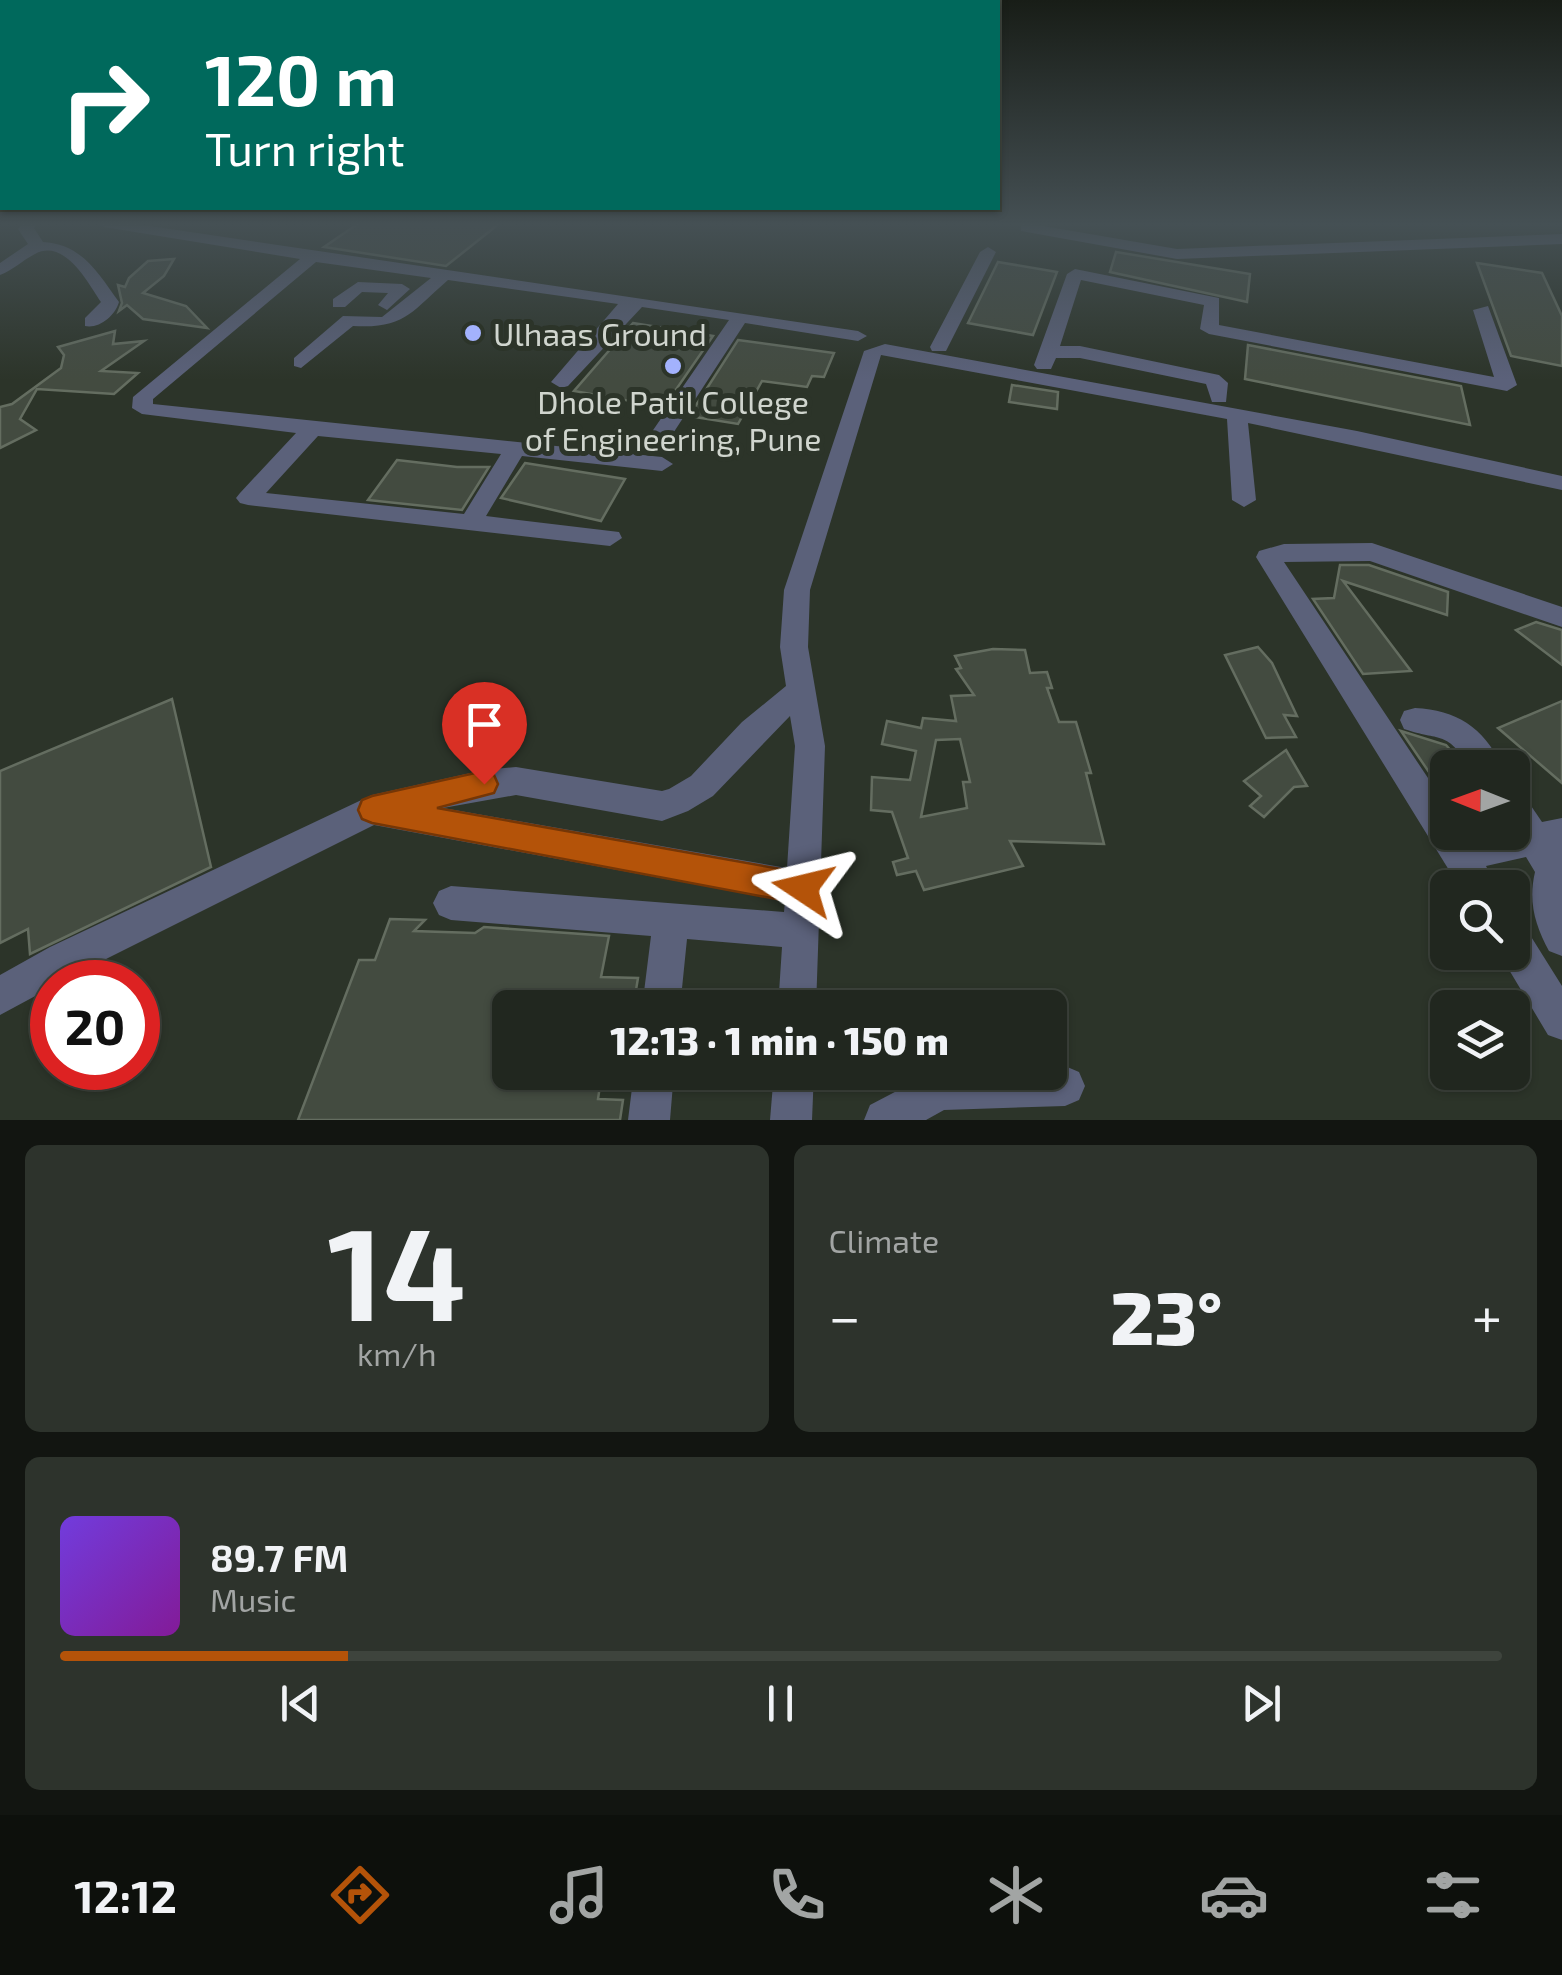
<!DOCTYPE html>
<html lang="en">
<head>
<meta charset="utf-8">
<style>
  :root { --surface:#21271f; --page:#2d332c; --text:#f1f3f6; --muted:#a2a5a4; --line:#3e443d; --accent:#b45309 }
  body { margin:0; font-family:"Exo 2",sans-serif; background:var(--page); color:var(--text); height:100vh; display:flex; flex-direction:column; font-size:38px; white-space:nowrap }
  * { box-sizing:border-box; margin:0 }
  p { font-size:32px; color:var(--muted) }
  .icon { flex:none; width:55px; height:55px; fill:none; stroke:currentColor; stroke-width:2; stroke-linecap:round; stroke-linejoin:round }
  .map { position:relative; height:1120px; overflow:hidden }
  .sheet { display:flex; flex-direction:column; gap:25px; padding:25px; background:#121511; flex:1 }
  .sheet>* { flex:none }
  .top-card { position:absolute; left:0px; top:0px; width:1000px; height:210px; box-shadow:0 2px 8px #0004,0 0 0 2px var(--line); background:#00695c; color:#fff; overflow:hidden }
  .needle { width:65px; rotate:271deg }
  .buttons { position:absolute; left:1430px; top:750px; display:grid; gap:20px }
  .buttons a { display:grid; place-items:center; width:100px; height:100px; border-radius:15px; background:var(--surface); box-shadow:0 2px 8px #0004,0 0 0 2px var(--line); font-size:50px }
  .speed { position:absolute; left:30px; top:960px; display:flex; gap:20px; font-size:50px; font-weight:700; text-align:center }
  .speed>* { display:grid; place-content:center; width:130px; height:130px; border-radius:50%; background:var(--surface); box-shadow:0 2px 8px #0004,0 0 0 2px var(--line); line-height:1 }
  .speed .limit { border:15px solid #d22; background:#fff; color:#111 }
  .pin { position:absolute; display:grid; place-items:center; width:85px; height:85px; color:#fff; margin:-102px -42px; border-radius:50% 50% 50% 0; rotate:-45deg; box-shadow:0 0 10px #0007 }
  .pin .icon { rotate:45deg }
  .me { position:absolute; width:110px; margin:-55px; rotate:280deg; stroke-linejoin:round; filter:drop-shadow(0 0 8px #0008) }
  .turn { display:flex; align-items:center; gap:35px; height:210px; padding:0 40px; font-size:45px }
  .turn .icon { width:130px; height:130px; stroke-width:2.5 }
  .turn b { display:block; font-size:70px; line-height:85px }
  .big { font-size:75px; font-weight:800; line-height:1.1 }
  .sheet .tile { flex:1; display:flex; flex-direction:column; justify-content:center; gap:15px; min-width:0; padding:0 35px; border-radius:15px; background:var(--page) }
  .sheet .dial { align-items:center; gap:0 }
  .dial b { font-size:130px; line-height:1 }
  .song { display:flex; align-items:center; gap:30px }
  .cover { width:120px; height:120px; border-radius:15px; background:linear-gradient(135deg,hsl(260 70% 55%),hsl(290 70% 35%)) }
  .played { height:10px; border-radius:5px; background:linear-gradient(90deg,var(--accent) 20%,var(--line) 20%) }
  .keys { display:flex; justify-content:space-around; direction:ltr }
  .heat { display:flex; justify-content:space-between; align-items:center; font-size:55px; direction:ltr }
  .sheet .tiles { flex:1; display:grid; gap:25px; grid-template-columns:1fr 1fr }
  .tile:last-child { grid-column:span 2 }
  .trip { position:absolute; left:492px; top:990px; width:575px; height:100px; border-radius:15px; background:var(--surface); box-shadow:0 2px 8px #0004,0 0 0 2px var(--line); font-weight:800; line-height:100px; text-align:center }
  .tab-bar { display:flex; height:160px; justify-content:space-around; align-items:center; background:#0d100c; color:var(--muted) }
  .tab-bar .icon { width:70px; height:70px }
  .tab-bar .on { color:var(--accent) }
  .tab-bar b { font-size:45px; color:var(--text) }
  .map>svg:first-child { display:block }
  .building { fill:#434b40; stroke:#646d60; stroke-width:2.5; fill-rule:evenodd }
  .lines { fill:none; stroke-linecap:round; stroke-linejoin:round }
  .minor { fill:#5b617a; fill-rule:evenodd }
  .route { fill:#b45309; stroke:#753606; stroke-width:2.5 }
  .poi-dot { fill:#a3b2fd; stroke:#2c3429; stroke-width:4 }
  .labels { text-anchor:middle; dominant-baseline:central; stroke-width:10; stroke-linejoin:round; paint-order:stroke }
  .far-poi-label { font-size:32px; fill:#d0d5ce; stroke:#2c3429; text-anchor:start }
</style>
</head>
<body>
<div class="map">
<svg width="1562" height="1120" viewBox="0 0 1562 1120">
  <rect width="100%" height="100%" fill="#2c3429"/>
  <g class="building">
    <polygon points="359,223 500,223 446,266 324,247"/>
    <polygon points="1116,252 1250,274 1247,302 1110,272"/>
    <polygon points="174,259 164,276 143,293 186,306 207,328 143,319 127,305 119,311 122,303 118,285 125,287 129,278 148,261"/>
    <polygon points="998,262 1057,272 1033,335 968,323"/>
    <polygon points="1477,263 1542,273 1562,316 1562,366 1511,356"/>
    <polygon points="633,323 713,336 664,407 574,391"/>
    <polygon points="115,331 113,344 144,341 101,371 138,373 114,394 37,389 20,419 36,430 0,448 0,407 12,404 61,368 64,355 58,347"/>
    <polygon points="738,340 834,353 824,377 812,376 807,387 762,381 738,424 689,416"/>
    <polygon points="1248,345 1461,386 1470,425 1245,379"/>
    <polygon points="1012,385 1058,392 1057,409 1009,402"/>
    <polygon points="397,460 457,467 489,467 462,510 368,500"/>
    <polygon points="525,463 625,479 601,521 501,498"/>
    <polygon points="1340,565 1369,565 1448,592 1447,615 1343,581 1411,671 1363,674 1313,599 1334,598"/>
    <polygon points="1536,622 1562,630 1562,665 1516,630"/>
    <polygon points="1258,647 1272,663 1297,716 1284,715 1296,737 1266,738 1225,655"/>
    <path d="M 993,649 L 1025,650 L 1030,673 L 1047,672 L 1052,688 L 1047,688 L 1059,722 L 1076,722 L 1091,773 L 1086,773 L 1104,844 L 1010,841 L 1023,866 L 924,890 L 916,871 L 897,875 L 893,862 L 908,858 L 892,812 L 871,810 L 872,777 L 910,780 L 916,751 L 882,744 L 887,721 L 921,728 L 923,718 L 956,721 L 951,696 L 974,695 L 956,669 L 961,668 L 955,656 ZM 960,739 L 970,782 L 963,782 L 967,808 L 921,817 L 936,740 Z"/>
    <polygon points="172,699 211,867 30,954 28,929 0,943 0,771"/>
    <polygon points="1562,701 1562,783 1498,728"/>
    <polygon points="1401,731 1446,745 1466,768 1448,768 1448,800"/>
    <polygon points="1286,750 1307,786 1294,787 1264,817 1250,806 1261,796 1244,781"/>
    <polygon points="390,919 425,920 414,931 475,933 484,927 609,936 601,977 638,978 633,1008 510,1008 510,1072 602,1072 598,1099 623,1100 620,1120 298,1120 359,960 375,960"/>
  </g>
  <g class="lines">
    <g class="minor">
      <path d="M 23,223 L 37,223 L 34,228 L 43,242 C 82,244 98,273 119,302 C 115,316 99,329 85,326 L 85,318 L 101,302 C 88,283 65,238 35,254 C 23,260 13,270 0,275 L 0,263 L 28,244 L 18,229 Z"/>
      <path d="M 97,223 L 130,223 L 858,331 L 867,336 L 858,341 L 745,323 L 668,441 L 660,442 L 649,436 L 729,320 L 642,307 L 568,386 L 561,388 L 551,382 L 618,304 L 448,280 C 411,312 405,329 353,326 L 301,368 L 294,366 L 294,358 L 343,316 L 382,317 L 431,278 L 316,262 L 153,399 L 153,404 L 662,457 L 673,464 L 662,471 L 522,456 L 486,516 L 619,532 L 622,538 L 610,546 L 248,505 L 240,503 L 236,498 L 240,493 L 296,433 L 142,414 L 132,408 L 133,397 L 300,259 L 104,227 ZM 318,436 L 501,454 L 464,514 L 266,493 Z"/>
      <polygon points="1026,223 1177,249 1562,234 1562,244 1177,259 1021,231 1021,225"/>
      <polygon points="988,247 996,252 948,347 946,351 932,351 930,347 980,252"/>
      <polygon points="1075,269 1219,298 1219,325 1494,377 1473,310 1488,306 1517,385 1507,391 1209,334 1200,329 1204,305 1081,280 1060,346 1080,346 1219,375 1228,383 1226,402 1212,402 1206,384 1080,358 1056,358 1051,369 1037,369 1034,365 1067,274"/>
      <polygon points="358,282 402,284 410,289 387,310 378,305 388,293 362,292 345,307 333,307 333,299"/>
      <path d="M 885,344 L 1357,431 L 1562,476 L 1562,490 L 1248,423 L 1256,500 L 1244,507 L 1232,500 L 1227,419 L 881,355 L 810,590 L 808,647 L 825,746 L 816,1008 L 778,1008 L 782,947 L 687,939 L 680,1008 L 642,1008 L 651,936 L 451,920 L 439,915 L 433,903 L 439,891 L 451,886 L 784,912 L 785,901 L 374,825 L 60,982 L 52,982 L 52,987 L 0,1015 L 0,975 L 50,947 L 372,795 L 484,770 L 516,767 L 662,791 L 669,789 L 691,776 L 742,722 L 786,686 L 780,647 L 784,590 L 864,351 ZM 790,716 L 795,746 L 787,868 L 443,808 L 516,795 L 662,821 L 688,811 L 713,796 Z"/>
      <path d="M 1372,543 L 1562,607 L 1562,627 L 1370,561 L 1284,562 L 1448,808 L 1448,832 L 1463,832 L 1467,839 L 1512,832 L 1512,790 L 1523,794 L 1542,822 L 1562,818 L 1562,956 L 1549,951 C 1535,925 1528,902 1535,872 L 1526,857 L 1486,866 L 1497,888 L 1460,888 L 1256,557 L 1259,551 L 1284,544 Z"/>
      <path d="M 1415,708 C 1458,710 1485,729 1503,768 L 1471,768 C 1445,729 1442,742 1404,729 L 1400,720 L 1404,711 Z"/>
      <polygon points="1512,922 1525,927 1562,986 1562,1040 1548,1035 1499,953 1512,952"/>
      <polygon points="1050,1066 1065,1066 1079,1072 1085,1086 1079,1100 1065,1106 944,1110 926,1120 864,1120 870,1105 933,1072 1050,1072"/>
      <polygon points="634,1072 674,1072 670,1120 628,1120"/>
      <polygon points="774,1072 814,1072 812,1120 770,1120"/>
    </g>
  </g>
  <linearGradient id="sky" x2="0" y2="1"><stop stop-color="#181d17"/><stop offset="0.59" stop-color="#455054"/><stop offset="1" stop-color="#455054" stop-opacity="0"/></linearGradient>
  <rect width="1562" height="380" fill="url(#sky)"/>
  <polygon class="route" points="484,771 494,775 498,784 494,793 437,808 803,873 814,877 819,888 814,899 803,904 372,823 362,819 358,810 362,800 372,796"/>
  <g class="poi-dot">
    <circle cx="473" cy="333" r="10"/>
    <circle cx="673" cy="366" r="10"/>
  </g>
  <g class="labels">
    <g class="far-poi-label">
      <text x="493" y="333">Ulhaas Ground</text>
      <text x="673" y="401" text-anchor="middle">Dhole Patil College<tspan x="673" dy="37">of Engineering, Pune</tspan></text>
    </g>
  </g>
</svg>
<div class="buttons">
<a><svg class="needle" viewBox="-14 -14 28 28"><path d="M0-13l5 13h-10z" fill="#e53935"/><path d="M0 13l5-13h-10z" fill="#a2a5a4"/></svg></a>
<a><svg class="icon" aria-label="search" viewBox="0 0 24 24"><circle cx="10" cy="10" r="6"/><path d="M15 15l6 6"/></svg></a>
<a><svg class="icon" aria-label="layers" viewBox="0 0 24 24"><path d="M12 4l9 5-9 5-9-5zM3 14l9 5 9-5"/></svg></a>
</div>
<div class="speed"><div class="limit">20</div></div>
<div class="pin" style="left:484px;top:784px;background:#d93025"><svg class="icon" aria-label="arrive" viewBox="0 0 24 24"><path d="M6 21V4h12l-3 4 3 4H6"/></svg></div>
<svg class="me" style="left:803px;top:888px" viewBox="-20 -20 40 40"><path d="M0-17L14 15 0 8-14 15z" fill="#b45309" stroke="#fff" stroke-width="4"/></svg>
<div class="trip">12:13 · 1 min · 150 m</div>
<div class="top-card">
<div class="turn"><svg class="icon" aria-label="right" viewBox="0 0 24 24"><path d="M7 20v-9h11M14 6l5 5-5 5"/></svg><div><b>120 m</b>Turn right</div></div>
</div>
</div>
<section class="sheet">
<div class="tiles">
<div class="tile dial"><b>14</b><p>km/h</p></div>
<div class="tile"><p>Climate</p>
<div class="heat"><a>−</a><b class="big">23°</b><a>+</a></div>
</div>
<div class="tile">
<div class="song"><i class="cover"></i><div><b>89.7 FM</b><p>Music</p></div></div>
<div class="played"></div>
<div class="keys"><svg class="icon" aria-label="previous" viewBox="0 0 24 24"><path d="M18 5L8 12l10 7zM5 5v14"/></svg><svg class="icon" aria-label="pause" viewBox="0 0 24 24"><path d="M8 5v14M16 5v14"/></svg><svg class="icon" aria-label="next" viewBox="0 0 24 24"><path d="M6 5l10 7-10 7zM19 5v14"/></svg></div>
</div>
</div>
</section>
<nav class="tab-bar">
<b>12:12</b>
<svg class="icon on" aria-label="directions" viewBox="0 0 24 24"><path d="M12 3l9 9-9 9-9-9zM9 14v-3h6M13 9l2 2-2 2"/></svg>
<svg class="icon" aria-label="music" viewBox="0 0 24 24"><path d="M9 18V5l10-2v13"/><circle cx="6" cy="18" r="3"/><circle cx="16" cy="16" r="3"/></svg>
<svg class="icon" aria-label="phone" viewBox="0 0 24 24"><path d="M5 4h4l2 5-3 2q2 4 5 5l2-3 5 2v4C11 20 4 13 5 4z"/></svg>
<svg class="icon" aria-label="climate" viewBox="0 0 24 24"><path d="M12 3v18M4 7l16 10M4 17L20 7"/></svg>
<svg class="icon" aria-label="car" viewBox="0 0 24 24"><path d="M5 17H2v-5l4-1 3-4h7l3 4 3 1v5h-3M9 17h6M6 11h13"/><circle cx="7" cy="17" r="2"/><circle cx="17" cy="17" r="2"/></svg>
<svg class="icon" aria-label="filters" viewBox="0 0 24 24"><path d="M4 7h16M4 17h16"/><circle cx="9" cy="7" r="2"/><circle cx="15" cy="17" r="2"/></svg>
</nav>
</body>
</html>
